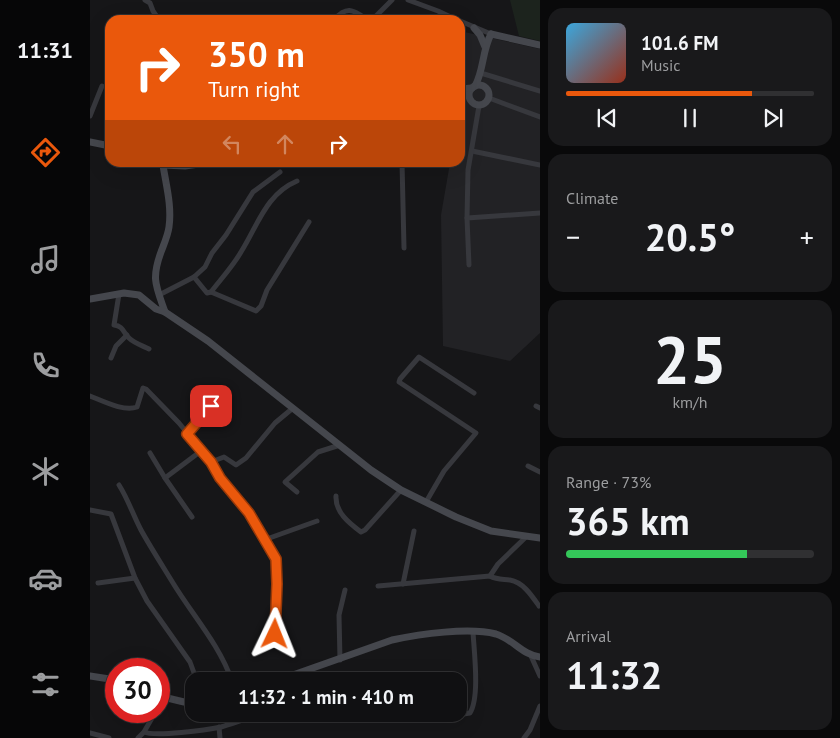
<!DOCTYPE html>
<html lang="en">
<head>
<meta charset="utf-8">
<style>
  :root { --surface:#101012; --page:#19191b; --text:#f1f3f6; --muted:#9c9d9f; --line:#303032; --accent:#ea580c }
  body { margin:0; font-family:"PT Sans",sans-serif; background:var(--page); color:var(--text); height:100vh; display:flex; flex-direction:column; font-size:19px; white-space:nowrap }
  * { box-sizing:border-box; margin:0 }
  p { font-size:16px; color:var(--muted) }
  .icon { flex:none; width:28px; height:28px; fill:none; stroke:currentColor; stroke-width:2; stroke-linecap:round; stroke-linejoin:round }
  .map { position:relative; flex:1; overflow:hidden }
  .side { display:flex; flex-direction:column; gap:8px; padding:8px; background:#09090a; width:300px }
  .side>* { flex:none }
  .guide { position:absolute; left:15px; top:15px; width:360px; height:152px; border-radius:15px; box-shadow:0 5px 20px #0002,0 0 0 1px var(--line); background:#ea580c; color:#fff; overflow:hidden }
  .speed { position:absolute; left:15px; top:658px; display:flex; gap:10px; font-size:25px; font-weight:700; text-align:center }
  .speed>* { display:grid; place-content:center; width:65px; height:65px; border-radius:50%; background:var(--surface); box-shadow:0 5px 20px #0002,0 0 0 1px var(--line); line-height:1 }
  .speed .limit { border:8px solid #d22; background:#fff; color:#111 }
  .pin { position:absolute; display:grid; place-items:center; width:42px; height:42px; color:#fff; margin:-21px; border-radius:10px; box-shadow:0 2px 8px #0006 }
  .me { position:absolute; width:55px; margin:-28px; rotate:2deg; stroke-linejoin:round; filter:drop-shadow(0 0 4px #0008) }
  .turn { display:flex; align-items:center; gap:18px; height:105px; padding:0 20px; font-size:22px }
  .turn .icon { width:65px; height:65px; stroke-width:2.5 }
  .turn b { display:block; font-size:35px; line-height:42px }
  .lanes { display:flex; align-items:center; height:48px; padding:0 20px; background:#0003; justify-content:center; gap:25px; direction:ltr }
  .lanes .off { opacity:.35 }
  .big { font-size:38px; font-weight:700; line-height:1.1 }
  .side .widget { flex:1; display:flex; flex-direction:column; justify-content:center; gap:8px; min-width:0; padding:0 18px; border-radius:15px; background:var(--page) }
  .side .dial { align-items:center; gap:0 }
  .dial b { font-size:65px; line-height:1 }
  .song { display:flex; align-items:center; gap:15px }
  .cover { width:60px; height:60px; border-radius:8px; background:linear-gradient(135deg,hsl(200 70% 55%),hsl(10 70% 35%)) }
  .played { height:5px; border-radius:2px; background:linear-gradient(90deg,var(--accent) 75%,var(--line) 75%) }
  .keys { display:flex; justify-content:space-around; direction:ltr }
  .heat { display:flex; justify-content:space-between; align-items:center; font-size:28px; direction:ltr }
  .charge { height:8px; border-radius:4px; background:linear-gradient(90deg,#34c759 73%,var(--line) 0) }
  .trip { position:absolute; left:95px; top:672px; width:282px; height:50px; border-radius:15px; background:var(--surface); box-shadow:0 5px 20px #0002,0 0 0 1px var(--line); font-weight:700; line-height:50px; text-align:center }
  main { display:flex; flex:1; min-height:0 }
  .menu { display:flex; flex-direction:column; width:90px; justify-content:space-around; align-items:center; background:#060607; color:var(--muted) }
  .menu .icon { width:35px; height:35px }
  .menu .on { color:var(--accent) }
  .menu b { font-size:22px; color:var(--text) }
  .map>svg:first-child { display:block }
  .built { fill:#222225 }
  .green { fill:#1c231d }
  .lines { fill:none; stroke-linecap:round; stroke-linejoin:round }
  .street { stroke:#37383d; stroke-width:5 }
  .secondary { stroke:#45474d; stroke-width:7 }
  .route-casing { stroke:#983908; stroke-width:12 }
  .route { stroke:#ea580c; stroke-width:9 }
</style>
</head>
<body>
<main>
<nav class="menu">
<b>11:31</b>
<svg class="icon on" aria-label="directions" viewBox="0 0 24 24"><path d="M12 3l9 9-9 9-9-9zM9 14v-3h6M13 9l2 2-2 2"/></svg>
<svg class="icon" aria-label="music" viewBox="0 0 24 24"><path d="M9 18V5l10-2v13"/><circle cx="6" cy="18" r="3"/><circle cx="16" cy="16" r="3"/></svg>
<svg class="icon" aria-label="phone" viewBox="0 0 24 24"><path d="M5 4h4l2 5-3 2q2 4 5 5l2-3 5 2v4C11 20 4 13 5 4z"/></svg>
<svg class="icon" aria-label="climate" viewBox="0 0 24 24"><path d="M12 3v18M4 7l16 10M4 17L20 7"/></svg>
<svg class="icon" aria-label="car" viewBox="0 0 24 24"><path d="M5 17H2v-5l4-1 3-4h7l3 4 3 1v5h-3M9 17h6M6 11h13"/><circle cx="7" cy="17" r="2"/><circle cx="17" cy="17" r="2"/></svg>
<svg class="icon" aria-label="filters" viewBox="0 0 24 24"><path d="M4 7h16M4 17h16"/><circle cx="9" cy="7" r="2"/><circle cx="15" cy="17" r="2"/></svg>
</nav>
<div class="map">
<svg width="450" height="738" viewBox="0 0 450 738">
  <rect width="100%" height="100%" fill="#161618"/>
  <polygon class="built" points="370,31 450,49 450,333 420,361 353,346 351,215 360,163 370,162"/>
  <polygon class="green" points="420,0 450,0 450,41 429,36"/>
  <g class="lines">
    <g class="street">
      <polyline points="55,0 60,3 63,11 69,20"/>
      <polyline points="318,0 348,11 367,20"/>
      <path d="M 244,20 C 257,5 263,10 278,20"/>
      <polyline points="282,20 302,0"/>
      <polyline points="370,21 401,34"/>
      <polyline points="394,74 450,91"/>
      <polyline points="399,98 450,117"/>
      <polyline points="0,116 12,86"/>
      <polyline points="382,151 450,165"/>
      <polyline points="312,162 314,248"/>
      <polyline points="377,218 450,213"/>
      <polyline points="379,265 377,218 378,170 389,106"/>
      <polyline points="104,277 117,293 121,292 166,311 171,306 177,290 219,222"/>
      <path d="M 121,292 C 131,279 143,266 151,252 C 168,225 176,194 207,181"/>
      <path d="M 29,294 L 24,325 C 34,326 33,333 39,338 C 44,343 53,346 59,349"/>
      <polyline points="69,295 104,277 115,267 122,253 136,235 163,192 190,172"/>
      <polyline points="21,358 26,346 37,335"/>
      <path d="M 0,396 C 13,401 34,412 47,407 L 53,388 L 56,389 L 89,423 L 121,462 L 131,478 L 159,513 L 186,559 L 187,584 L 185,634"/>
      <polyline points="446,406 450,408"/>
      <polyline points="97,434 121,406"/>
      <polyline points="60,453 75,478 102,517"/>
      <polyline points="121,462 134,457 146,465 156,458 185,423 203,408"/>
      <polyline points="438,466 450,472"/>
      <polyline points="75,478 111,451"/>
      <path d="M 29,485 C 38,499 43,515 51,530 C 61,548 72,565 83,583 C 103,616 129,644 142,681"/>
      <polyline points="207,492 195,482 228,452 250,445"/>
      <path d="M 246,496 C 245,512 259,523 271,532 L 275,530 L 311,490"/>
      <polyline points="336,502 354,471 386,433 309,382 310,379 329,357 384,393"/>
      <polyline points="0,510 21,514 45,578 57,601 100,662 107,681"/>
      <polyline points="174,540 227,521"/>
      <polyline points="400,576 408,564 437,536"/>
      <polyline points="8,583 45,578"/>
      <polyline points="313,584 324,531"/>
      <path d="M 288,586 L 400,576 C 407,580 413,579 420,580 C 433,582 442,596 449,606"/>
      <polyline points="441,656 450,676"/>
      <polyline points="250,660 249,615 255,590"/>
      <polyline points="69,706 73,697"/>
      <path d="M 360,716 L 380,713 C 390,697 384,651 383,632"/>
      <polyline points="129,727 130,738"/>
      <path d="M 54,732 C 65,737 117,730 131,727 C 144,723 158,718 172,714"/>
      <polyline points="0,733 19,738"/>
      <polyline points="48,738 54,732 66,711"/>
      <polyline points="434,738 440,730 450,706"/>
    </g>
    <g class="secondary">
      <polyline points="384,28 390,35 395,47"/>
      <polyline points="401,34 450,45"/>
      <circle cx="389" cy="95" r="10"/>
      <path d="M 385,86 C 394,70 392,51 401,34"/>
      <polyline points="370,89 382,88"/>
      <polyline points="0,142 20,146"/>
      <path d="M 68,162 L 73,165 C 76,185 82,206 79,227 C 78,235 74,244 71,252 C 61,279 66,286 75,312"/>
      <polyline points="73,165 95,166 123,162"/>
      <polyline points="0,299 34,293 49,295 66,309 75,312 118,341 281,470 311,490 366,517 401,531 450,538"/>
      <polyline points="0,676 26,680"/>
      <path d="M 186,681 L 302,640 C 330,634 379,627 406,634 C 423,639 432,655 450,657"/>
      <polyline points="69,696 94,702 104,702"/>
    </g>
  </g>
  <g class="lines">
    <g class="route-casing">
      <polyline id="route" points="121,406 97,434 121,462 130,478 159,513 186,559 187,584 185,634"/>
    </g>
    <use href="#route" class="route"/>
  </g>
</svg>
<div class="speed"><div class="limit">30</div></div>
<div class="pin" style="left:121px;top:406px;background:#d93025"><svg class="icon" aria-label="arrive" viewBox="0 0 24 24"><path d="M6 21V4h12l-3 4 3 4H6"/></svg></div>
<svg class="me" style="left:185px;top:634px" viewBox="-20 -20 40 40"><path d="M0-17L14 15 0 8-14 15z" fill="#ea580c" stroke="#fff" stroke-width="4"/></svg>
<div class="trip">11:32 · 1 min · 410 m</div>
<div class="guide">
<div class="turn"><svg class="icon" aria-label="right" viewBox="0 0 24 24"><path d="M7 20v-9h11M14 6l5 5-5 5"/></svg><div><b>350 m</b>Turn right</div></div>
<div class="lanes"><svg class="icon off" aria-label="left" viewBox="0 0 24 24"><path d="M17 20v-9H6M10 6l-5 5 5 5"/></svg><svg class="icon off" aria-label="ahead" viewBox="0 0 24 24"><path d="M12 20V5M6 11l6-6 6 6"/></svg><svg class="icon" aria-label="right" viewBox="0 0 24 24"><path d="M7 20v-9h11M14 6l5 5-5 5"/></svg></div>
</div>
</div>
<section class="side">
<div class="widget">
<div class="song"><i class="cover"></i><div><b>101.6 FM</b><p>Music</p></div></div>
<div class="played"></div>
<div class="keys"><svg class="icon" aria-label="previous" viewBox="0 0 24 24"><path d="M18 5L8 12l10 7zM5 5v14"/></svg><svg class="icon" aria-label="pause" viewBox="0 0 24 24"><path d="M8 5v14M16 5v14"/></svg><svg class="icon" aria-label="next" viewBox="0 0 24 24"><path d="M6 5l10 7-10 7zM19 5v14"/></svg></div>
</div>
<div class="widget"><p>Climate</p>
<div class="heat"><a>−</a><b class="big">20.5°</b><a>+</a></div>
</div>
<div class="widget dial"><b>25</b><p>km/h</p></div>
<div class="widget"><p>Range · 73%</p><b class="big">365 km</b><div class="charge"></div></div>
<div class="widget"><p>Arrival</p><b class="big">11:32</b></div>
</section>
</main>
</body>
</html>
